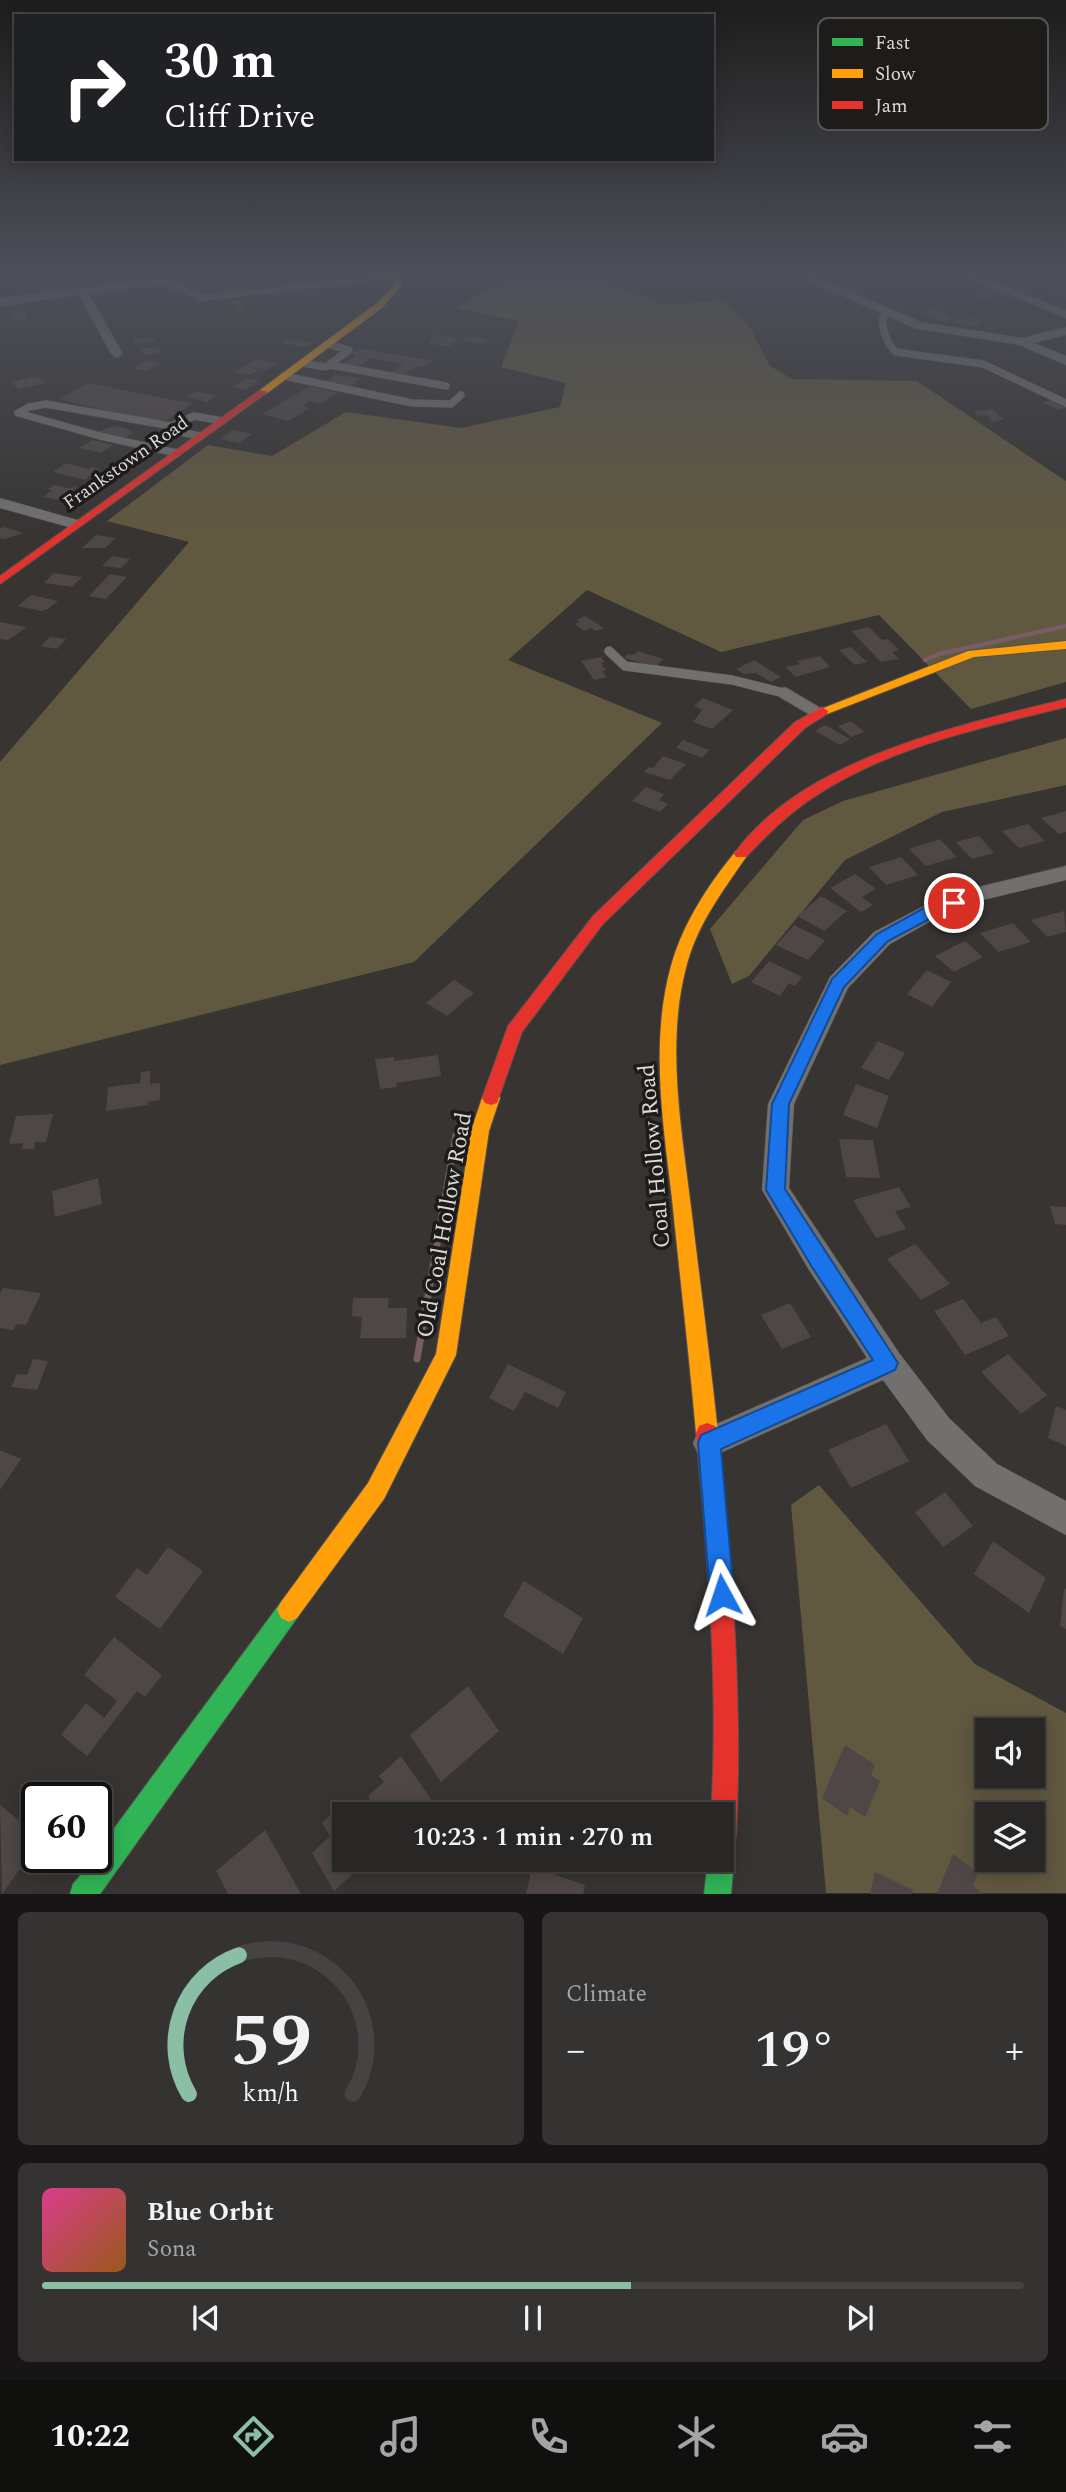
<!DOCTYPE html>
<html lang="en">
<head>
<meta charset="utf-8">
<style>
  :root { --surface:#292726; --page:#353332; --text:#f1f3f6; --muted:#a5a5a7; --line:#454443; --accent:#8abfa5 }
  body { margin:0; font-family:Spectral,serif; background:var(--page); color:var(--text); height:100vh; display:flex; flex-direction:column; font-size:26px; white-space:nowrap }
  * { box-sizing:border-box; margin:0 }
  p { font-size:23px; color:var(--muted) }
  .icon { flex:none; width:38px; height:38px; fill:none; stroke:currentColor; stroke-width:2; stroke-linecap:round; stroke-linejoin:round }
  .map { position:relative; height:1894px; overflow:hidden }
  .details { display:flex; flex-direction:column; gap:18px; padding:18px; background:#171515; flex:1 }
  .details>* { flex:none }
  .guide { position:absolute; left:14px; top:14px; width:700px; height:147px; border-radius:0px; box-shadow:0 4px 18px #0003,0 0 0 2px var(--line); background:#202124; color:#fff; overflow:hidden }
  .tools { position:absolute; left:975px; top:1718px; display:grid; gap:14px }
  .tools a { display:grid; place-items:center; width:70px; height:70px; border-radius:0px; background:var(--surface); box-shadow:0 4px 18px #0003,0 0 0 2px var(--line); font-size:35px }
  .speed { position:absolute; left:21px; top:1782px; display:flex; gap:14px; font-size:35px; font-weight:700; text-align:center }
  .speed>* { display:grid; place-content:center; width:91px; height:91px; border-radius:50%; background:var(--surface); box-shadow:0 4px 18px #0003,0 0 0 2px var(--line); line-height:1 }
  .speed .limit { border:4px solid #111; border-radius:10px; background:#fff; color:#111 }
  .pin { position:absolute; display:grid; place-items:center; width:60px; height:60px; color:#fff; margin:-30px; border:4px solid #fff; border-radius:50%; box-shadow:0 2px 7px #0007 }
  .me { position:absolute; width:77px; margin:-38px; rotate:355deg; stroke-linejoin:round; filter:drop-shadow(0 0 5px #0008) }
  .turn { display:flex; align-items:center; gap:24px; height:147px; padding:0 35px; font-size:32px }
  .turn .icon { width:91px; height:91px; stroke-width:2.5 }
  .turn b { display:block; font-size:49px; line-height:60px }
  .big { font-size:52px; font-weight:600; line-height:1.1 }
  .details .card { flex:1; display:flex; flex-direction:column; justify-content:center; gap:10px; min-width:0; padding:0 24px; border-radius:10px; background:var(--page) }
  .details .dial { align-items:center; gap:0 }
  .dial svg { height:182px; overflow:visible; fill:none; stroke:var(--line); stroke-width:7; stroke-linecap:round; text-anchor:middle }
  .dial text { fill:var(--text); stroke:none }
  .song { display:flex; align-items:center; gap:21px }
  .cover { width:84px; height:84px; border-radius:10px; background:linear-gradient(135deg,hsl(330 70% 55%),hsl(30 70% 35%)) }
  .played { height:7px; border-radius:4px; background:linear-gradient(90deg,var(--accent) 60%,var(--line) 60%) }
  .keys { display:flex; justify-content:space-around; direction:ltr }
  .heat { display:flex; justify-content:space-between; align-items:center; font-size:38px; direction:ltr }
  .details .tiles { flex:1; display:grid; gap:18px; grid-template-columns:1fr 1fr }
  .card:last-child { grid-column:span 2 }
  .trip { position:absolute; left:332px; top:1802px; width:402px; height:70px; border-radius:0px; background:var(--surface); box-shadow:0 4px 18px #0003,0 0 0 2px var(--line); font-weight:600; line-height:70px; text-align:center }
  .tabs { display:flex; height:112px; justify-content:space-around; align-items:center; background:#10100f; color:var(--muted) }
  .tabs .icon { width:49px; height:49px }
  .tabs .active { color:var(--accent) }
  .tabs b { font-size:32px; color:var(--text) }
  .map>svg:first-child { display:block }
  .forest { fill:#60583f; fill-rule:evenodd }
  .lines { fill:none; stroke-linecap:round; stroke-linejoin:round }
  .stream-far2 { stroke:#7a5c64; stroke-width:3.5 }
  .stream-far1 { stroke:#7a5c64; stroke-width:4.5 }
  .stream { stroke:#7a5c64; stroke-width:7 }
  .building { fill:#4e4746 }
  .lane-far2-casing { stroke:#545250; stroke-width:8 }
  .lane-far1-casing { stroke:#545250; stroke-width:10 }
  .lane-casing { stroke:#545250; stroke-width:13 }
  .street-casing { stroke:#545250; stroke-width:1 }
  .fast-casing { stroke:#545250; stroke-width:2 }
  .slow-casing { stroke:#545250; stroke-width:2 }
  .jam-casing { stroke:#545250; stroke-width:2 }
  .lane-far2 { stroke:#72706f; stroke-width:7 }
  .lane-far1 { stroke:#72706f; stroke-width:9 }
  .lane { stroke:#72706f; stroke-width:11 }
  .street { fill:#72706f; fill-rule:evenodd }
  .fast { fill:#30b455; fill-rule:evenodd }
  .slow { fill:#ff9f0a; fill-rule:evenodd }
  .jam { fill:#e5322d; fill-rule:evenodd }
  .route { fill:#1a73e8; stroke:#114b97; stroke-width:2 }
  .labels { text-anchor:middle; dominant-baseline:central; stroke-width:7; stroke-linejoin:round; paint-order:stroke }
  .far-street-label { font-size:19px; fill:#dcd9d7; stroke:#1e1c1b }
  .street-label { font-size:23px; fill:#dcd9d7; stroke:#1e1c1b }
  .key { fill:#1e1c1b; stroke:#575553; stroke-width:2 }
  .key-label { font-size:19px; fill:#dcd9d7 }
</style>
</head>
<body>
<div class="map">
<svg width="1066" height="1894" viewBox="0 0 1066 1894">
  <rect width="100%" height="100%" fill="#373432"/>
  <g class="forest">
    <polygon points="521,271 633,271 610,284 662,304 724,301 749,326 770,366 792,379 917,381 1066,481 1066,682 971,709 879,615 721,652 587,590 508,660 662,723 414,962 0,1065 0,762 189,542 107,521 208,445 272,456 346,412 461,428 560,407 566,383 501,367 519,321 457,308"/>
    <polygon points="1066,738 1066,785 942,812 845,860 749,976 732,984 710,929 803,820 843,801"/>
    <path d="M 819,1485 L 975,1664 L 1066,1713 L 1066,1893 L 826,1893 L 791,1505 ZM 987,1731 L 1032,1731 L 1032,1776 L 987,1776 ZM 987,1815 L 1032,1815 L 1032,1860 L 987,1860 Z"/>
  </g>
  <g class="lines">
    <polyline class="stream-far2" points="0,277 49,271"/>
    <polyline class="stream-far1" points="925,660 939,654 1066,626"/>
    <polyline class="stream" points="417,1359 456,1135"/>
  </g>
  <g class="building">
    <polygon points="841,271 854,277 842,280 826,272"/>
    <polygon points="751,272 762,277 748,280 736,278"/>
    <polygon points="429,275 453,277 450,278 455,279 450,283 424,278"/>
    <polygon points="245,277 250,285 230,285 228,281"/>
    <polygon points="1035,281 1052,287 1040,290 1023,284"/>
    <polygon points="1058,289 1066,292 1066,299 1046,293"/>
    <polygon points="317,290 320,294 309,297 296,296 294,292"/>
    <polygon points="987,293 997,297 982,301 972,297"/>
    <polygon points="242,300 246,310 237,313 231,301"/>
    <polygon points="934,309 951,316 948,316 953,318 942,322 921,313"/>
    <polygon points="15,311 24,311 27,319 13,321 10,313"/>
    <polygon points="969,317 983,323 967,327 953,322"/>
    <polygon points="435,334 459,338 451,346 428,344"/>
    <polygon points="467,336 489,339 484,344 462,341"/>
    <polygon points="150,337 157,341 136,344 133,339"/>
    <polygon points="287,339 312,342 306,347 281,343"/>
    <polygon points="159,347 161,352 144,356 141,349"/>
    <polygon points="359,348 432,361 423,367 416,366 404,375 391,373 403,364 370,358 358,367 344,364 356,355 351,354"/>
    <polygon points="255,359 277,363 267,370 245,366"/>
    <polygon points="148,360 161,364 146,371 133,368"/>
    <polygon points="244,366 259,370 250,375 235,372"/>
    <polygon points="335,375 360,378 352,386 325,385"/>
    <polygon points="36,376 46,383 19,389 11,382"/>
    <polygon points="246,378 259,381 246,390 233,387"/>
    <polygon points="88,383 168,399 193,403 165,421 157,419 152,422 59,399"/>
    <polygon points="310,386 338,393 320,404 309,401 304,406 310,408 288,421 262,414"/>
    <polygon points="196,391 217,396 207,402 187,397"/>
    <polygon points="1052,400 1066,407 1066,408 1057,410 1042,402"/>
    <polygon points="992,410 1004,419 993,422 987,415 978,416 974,411"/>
    <polygon points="114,426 128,429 133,433 125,438 97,432"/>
    <polygon points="233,430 252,434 239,443 220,439"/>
    <polygon points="92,440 113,445 101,453 79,448"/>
    <polygon points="66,463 88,469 92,467 100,469 85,480 53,472"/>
    <polygon points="54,485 67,488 78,487 60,500 43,497 52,490 48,489"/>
    <polygon points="3,527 24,533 5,539 0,538 0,529"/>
    <polygon points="96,535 116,538 105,548 82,548"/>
    <polygon points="112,556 130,559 121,568 102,566"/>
    <polygon points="54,573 82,577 72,587 44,583"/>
    <polygon points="110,574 127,577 106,599 89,596"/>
    <polygon points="31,595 58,601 48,609 41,611 18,606"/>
    <polygon points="585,616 604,628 596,631 591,628 585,631 574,624 580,622 577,620"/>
    <polygon points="0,622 27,627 8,640 0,639"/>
    <polygon points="869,627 882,640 888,639 899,650 892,652 899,659 881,662 851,631"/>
    <polygon points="50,637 66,639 57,649 41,646"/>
    <polygon points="851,647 867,662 855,665 839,650"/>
    <polygon points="638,651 663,659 656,667 624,658 628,654 634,655"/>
    <polygon points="820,656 830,667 795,677 786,667 800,664 797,661"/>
    <polygon points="601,657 605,662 601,663 606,670 602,671 607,677 594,680 581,661"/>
    <polygon points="754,660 781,677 771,682 756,673 744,674 736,669"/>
    <polygon points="703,698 733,710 712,729 693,722 702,710 694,706"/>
    <polygon points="851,721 864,732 851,737 838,726"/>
    <polygon points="825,725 850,739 840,745 815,731"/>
    <polygon points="683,740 709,750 702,758 676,748"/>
    <polygon points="663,756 686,764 670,780 644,772 649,767 653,768"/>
    <polygon points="646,787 664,794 659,800 668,804 660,812 632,801"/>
    <polygon points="1066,811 1066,832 1059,834 1041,818"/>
    <polygon points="1028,824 1045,841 1019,848 1002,831"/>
    <polygon points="979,836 994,853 972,859 956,842"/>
    <polygon points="940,839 957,857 926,866 909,849"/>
    <polygon points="901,857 918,875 886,885 869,867"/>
    <polygon points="855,874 876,889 862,897 873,905 861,912 830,888"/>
    <polygon points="821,896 847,911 824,931 797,916"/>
    <polygon points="1064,911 1066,932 1047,937 1031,920"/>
    <polygon points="1013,923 1031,942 998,952 980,933"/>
    <polygon points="794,925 825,940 808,960 776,945"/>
    <polygon points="965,941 983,957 954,972 935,956"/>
    <polygon points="769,961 802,977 795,986 789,983 780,996 751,982"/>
    <polygon points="927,970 951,982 932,1007 907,994"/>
    <polygon points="454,980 474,993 447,1016 426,1003"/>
    <polygon points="878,1041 905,1053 889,1080 861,1068"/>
    <polygon points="438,1055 441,1076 396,1083 397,1087 380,1089 375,1059 394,1057 394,1061"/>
    <polygon points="150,1071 150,1084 160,1083 160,1100 148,1102 148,1105 106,1111 108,1087 140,1083 141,1072"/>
    <polygon points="856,1084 889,1096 877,1128 843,1115"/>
    <polygon points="53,1114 46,1142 35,1142 34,1149 22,1149 23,1143 9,1144 16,1116"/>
    <polygon points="839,1139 873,1140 880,1178 846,1177"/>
    <polygon points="98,1178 102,1204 55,1217 52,1191"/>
    <polygon points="899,1187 911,1207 895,1211 906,1229 876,1238 853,1200"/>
    <polygon points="1050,1206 1066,1207 1066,1225 1055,1224"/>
    <polygon points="915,1244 950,1284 921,1300 887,1259"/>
    <polygon points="3,1288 41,1293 26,1325 17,1324 13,1330 0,1328 0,1293"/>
    <polygon points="353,1298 389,1298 388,1308 407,1308 406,1338 360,1338 362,1317 352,1316"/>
    <polygon points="963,1299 981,1323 996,1317 1009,1336 965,1355 934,1311"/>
    <polygon points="790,1303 811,1337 782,1349 761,1315"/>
    <polygon points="1008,1354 1047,1395 1021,1414 981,1372"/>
    <polygon points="33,1359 48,1361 37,1390 11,1387 17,1374 27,1375"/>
    <polygon points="508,1364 566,1392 558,1408 525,1392 514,1411 489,1398"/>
    <polygon points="1056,1406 1066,1410 1066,1446 1048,1438"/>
    <polygon points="886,1424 909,1461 851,1488 828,1450"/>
    <polygon points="0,1450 21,1459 0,1490"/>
    <polygon points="945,1492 973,1526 943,1547 915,1512"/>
    <polygon points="993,1541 1046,1578 1029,1613 974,1574"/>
    <polygon points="168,1547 203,1571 160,1629 115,1597 137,1568 147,1575"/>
    <polygon points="524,1581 583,1618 563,1654 503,1616"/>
    <polygon points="1064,1589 1066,1589 1066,1629 1060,1626"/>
    <polygon points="114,1637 162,1675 145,1697 137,1691 87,1756 61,1735 86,1703 104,1718 117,1701 84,1675"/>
    <polygon points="468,1686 499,1731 441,1782 410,1735"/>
    <polygon points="845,1745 875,1765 871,1775 880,1781 865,1817 850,1807 847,1816 822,1798"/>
    <polygon points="401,1756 442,1815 380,1815 368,1796 384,1782 379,1776"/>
    <polygon points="344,1803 351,1815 345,1815 345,1860 368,1860 334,1891 312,1853 330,1836 322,1823"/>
    <polygon points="0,1805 37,1835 37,1845 2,1894"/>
    <polygon points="265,1830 301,1894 228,1894 216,1871"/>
    <polygon points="953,1854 978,1873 973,1886 983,1894 937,1894"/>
    <polygon points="532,1867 585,1885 583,1894 526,1894"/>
    <polygon points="875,1872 913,1890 912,1894 870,1894"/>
  </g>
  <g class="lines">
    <g class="lane-far2-casing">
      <g id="lane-far2">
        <path d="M 888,312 L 882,318 C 883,331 886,343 896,352 L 983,364 L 1066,403"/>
        <polyline points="302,363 326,367 349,350 327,344"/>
        <polyline points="330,365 446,386"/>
        <polyline points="284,376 412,403 451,404 461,395"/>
        <polyline points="171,426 46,404 29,407 18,413 100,436 177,453"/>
        <polyline points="201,436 184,433 171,426 194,416 223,421"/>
      </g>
    </g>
    <g class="lane-far1-casing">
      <polyline id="lane-far1" points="609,651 625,666 732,680 788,694"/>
    </g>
    <g class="lane-casing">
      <polyline id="lane" points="784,693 818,713"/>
    </g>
    <g class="street-casing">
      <g id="street">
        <polygon points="787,271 802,271 921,322 1022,338 1066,327 1066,335 1034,343 1066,356 1066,365 1019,345 914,328"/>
        <polygon points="951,271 966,271 1066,310 1066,318"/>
        <polygon points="399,273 403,274 403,278 203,301 161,284 89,294 123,354 117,358 111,354 79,295 0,306 0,298 161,278 176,281 203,295"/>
        <polygon points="0,498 81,521 84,524 76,529 0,508"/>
        <polygon points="1066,866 1066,880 983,900 938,917 890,944 848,988 794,1104 789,1188 899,1353 949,1418 997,1464 1066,1501 1066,1535 975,1486 927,1440 883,1380 709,1458 698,1454 693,1443 698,1432 867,1358 809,1270 762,1190 768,1104 830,977 874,932 922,907 970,889"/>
      </g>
    </g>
    <g class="fast-casing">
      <g id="fast">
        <polygon points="289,1598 297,1602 301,1610 297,1618 100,1894 70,1894 73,1884 96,1857 96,1853 281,1602"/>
        <polygon points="723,1847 730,1851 734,1860 731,1894 704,1894 708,1860 723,1860"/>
      </g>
    </g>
    <g class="slow-casing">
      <g id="slow">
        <polygon points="395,271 403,271 402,285 383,307 266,394 260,394 260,390 377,303 394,285"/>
        <polygon points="1066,641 1066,649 974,657 827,714 817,714 816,711 968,651"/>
        <path d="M 741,849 L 748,854 C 726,887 703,916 690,954 C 664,1035 681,1125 691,1207 C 700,1282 710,1357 718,1433 L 715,1440 L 707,1443 L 699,1440 L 696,1433 C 689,1355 680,1277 672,1199 C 663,1123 650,1041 671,966 C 683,923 708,885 736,851 Z"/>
        <polygon points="491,1091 497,1093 500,1098 489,1131 456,1355 384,1499 297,1618 289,1622 281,1618 277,1610 281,1602 368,1483 436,1354 471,1131 482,1098 485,1093"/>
      </g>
    </g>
    <g class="jam-casing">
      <g id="jam">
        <polygon points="260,390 268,392 0,584 0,576"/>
        <path d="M 1066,699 L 1066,707 C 980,728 889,747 814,797 C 788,814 767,835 746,857 L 736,857 L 734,854 C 801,759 959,725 1066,699 Z"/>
        <polygon points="822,707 828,711 827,714 805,728 603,924 522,1032 497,1103 491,1105 485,1103 482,1098 508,1026 593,916 795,722"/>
        <path d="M 707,1423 L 715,1426 L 718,1433 C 732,1567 743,1701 736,1836 L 732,1845 L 723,1849 L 723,1815 L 711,1815 C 719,1687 708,1560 696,1433 L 699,1426 Z"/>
      </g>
    </g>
    <use href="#lane-far2" class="lane-far2"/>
    <use href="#lane-far1" class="lane-far1"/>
    <use href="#lane" class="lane"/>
    <use href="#street" class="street"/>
    <use href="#fast" class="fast"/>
    <use href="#slow" class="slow"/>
    <use href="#jam" class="jam"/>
  </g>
  <linearGradient id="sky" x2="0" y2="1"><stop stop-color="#1e1d1c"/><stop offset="0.51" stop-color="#4d505a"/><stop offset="1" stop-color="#4d505a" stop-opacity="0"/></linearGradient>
  <rect width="1066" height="536" fill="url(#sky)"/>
  <polygon class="route" points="954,898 962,903 960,907 935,916 888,941 844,987 789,1104 785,1189 898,1363 895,1370 721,1449 734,1595 730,1604 722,1607 713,1604 710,1595 698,1443 701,1435 873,1360 812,1267 766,1190 772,1104 832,979 877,934 924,908"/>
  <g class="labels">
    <g class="far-street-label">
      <text transform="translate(126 463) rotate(-35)">Frankstown Road</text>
    </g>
    <g class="street-label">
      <text transform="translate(655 1156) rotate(-95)">Coal Hollow Road</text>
      <text transform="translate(445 1225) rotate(-80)">Old Coal Hollow Road</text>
    </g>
  </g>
  <rect x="818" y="18" width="230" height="112" rx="10" class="key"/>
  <rect x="832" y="38" width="31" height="8" fill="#30b455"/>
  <rect x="832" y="69" width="31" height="9" fill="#ff9f0a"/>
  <rect x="832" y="101" width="31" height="8" fill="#e5322d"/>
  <g class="key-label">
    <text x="875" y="49">Fast</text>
    <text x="875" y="80">Slow</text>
    <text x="875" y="112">Jam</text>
  </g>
</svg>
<div class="tools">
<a><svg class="icon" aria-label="sound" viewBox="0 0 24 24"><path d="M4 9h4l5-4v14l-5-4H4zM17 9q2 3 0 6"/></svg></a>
<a><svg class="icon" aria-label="layers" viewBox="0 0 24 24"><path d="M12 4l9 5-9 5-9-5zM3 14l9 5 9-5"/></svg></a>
</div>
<div class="speed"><div class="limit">60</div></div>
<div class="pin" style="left:954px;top:903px;background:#d93025"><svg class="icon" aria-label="arrive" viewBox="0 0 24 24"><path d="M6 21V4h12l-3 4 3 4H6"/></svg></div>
<svg class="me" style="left:722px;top:1595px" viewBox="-20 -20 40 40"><path d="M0-17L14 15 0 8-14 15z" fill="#1a73e8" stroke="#fff" stroke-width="4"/></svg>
<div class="trip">10:23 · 1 min · 270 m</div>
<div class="guide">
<div class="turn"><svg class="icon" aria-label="right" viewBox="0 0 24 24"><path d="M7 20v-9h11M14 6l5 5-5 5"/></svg><div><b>30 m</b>Cliff Drive</div></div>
</div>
</div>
<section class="details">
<div class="tiles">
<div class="card dial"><svg viewBox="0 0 100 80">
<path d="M14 69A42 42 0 1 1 86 69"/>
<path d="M14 69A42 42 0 0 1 36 8" stroke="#8abfa5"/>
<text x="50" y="56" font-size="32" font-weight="700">59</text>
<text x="50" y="72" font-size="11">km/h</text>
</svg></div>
<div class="card"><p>Climate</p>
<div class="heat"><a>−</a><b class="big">19°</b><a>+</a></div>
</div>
<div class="card">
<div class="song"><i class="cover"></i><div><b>Blue Orbit</b><p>Sona</p></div></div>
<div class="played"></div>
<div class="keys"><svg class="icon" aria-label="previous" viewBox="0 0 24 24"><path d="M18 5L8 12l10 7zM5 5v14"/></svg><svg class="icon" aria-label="pause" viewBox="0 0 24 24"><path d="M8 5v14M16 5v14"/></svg><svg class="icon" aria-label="next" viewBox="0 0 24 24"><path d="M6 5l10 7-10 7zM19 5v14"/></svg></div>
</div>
</div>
</section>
<nav class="tabs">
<b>10:22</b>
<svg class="icon active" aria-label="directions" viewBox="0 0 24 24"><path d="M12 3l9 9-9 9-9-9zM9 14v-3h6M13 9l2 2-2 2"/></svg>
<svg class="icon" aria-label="music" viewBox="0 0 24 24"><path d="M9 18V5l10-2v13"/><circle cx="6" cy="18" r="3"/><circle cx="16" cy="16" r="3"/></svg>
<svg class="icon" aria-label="phone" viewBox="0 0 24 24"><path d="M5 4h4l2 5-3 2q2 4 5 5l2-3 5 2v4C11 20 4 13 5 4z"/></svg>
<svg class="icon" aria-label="climate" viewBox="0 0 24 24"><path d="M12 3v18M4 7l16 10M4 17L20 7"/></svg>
<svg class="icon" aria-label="car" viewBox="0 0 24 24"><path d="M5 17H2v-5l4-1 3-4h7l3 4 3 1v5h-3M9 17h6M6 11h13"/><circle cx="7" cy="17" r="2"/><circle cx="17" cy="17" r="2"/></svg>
<svg class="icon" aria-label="filters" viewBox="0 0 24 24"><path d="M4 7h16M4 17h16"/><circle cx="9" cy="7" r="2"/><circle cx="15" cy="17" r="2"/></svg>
</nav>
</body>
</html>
